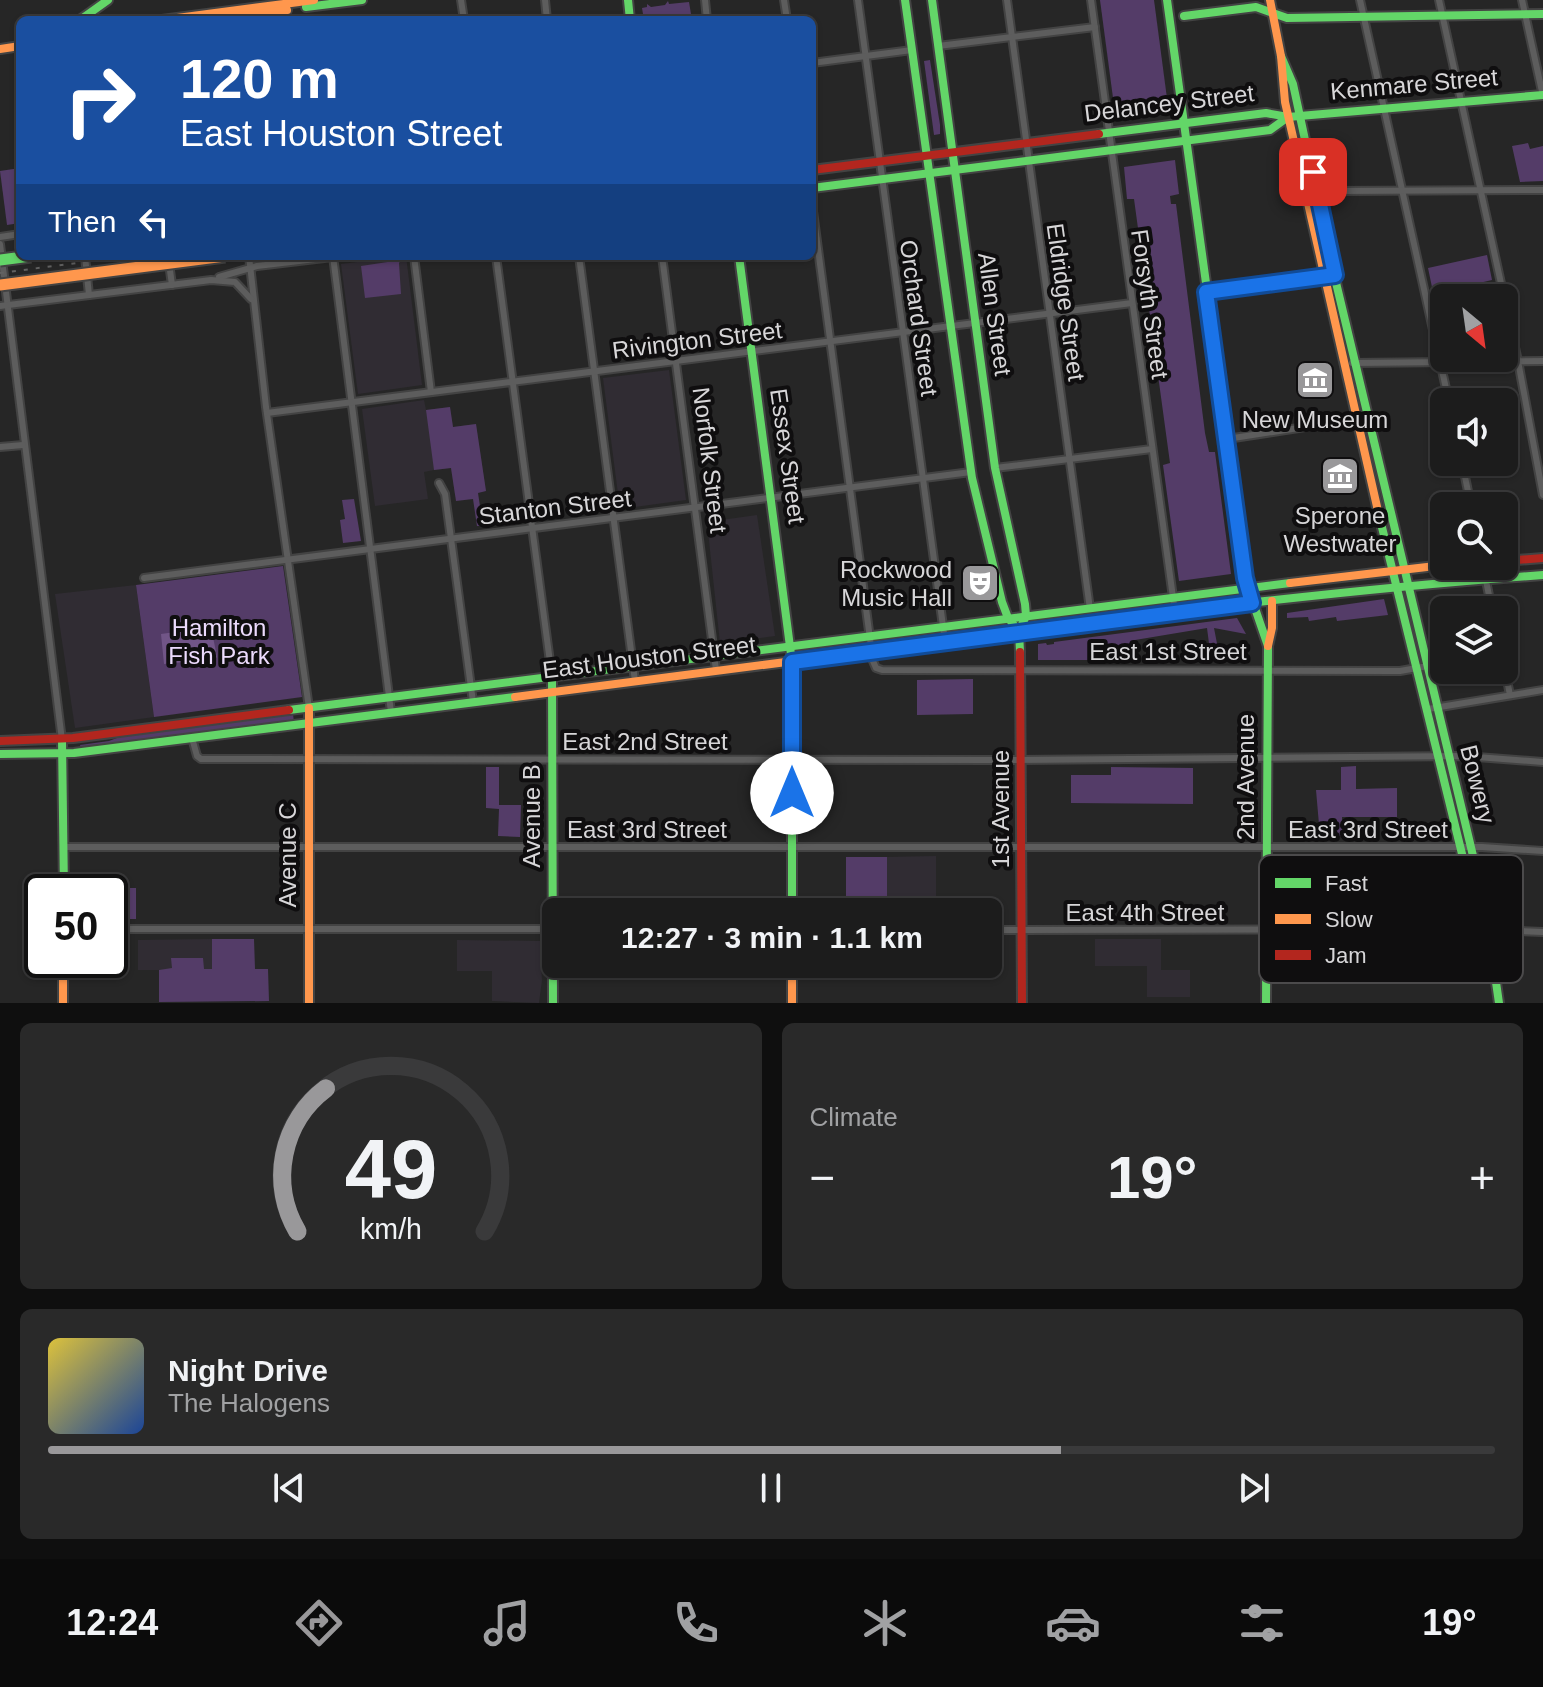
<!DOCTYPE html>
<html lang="en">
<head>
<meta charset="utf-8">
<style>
  :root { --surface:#1c1c1c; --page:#292929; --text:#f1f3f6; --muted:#a0a1a3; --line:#3a3a3b; --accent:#99989a }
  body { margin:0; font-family:Arial,sans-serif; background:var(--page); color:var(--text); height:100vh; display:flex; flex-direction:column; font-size:30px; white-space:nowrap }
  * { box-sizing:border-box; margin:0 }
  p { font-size:26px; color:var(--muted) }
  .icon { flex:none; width:44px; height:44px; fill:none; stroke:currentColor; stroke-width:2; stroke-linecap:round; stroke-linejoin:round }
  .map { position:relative; height:1003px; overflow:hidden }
  .drawer { display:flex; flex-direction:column; gap:20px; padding:20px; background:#0f0f0f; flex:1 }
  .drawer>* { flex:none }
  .banner { position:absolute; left:16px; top:16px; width:800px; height:244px; border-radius:12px; box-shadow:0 2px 6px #0004,0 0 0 2px var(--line); background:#1a4fa0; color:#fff; overflow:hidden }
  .needle { width:52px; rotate:151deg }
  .buttons { position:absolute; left:1430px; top:284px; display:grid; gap:16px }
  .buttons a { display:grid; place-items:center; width:88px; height:88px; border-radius:12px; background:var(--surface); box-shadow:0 2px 6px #0004,0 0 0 2px var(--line); font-size:40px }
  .speed { position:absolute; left:24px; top:874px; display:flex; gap:16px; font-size:40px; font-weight:700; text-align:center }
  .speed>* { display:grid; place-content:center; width:104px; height:104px; border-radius:50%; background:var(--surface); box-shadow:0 2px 6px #0004,0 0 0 2px var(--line); line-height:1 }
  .speed .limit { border:4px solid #111; border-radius:12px; background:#fff; color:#111 }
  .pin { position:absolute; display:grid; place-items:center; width:68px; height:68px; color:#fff; margin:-34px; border-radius:16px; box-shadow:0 4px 12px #0006 }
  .me { position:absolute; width:88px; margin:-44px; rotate:0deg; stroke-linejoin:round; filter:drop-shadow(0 0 6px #0008) }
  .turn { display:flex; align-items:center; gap:28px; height:168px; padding:0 32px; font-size:36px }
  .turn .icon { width:104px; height:104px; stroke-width:2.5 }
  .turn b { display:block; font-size:56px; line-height:68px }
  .then { display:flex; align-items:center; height:76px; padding:0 32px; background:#0003; gap:16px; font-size:30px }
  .big { font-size:60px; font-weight:700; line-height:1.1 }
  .drawer .card { flex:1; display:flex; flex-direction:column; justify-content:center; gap:12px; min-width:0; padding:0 28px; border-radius:12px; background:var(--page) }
  .drawer .dial { align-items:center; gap:0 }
  .dial svg { height:208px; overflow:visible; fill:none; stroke:var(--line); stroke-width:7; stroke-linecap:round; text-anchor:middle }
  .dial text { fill:var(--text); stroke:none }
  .song { display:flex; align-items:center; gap:24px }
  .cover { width:96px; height:96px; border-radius:12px; background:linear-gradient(135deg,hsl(50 70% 55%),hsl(220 70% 35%)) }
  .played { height:8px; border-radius:4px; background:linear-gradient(90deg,var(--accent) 70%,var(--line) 70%) }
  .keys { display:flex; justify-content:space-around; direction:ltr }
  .heat { display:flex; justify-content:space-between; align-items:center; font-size:44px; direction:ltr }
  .drawer .tiles { flex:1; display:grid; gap:20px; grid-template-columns:1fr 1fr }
  .card:last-child { grid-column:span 2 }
  .trip { position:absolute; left:542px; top:898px; width:460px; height:80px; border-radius:12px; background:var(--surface); box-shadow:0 2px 6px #0004,0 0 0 2px var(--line); font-weight:700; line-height:80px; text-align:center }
  .tabs { display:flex; height:128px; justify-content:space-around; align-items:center; background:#0b0b0b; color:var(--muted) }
  .tabs .icon { width:56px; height:56px }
  .tabs .current { color:var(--accent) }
  .tabs b { font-size:36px; color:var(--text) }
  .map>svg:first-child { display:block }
  .built { fill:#302c33 }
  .green { fill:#543c68 }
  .water { fill:#715587 }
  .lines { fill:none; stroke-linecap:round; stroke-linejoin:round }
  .street-casing { stroke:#434343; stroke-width:10 }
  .fast-casing { stroke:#434343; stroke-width:12 }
  .slow-casing { stroke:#434343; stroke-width:12 }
  .jam-casing { stroke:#434343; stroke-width:12 }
  .street { stroke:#5d5d5d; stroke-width:6 }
  .fast { stroke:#63d668; stroke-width:8 }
  .slow { stroke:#ff974d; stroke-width:8 }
  .jam { stroke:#b3261e; stroke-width:8 }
  .rail { stroke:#626262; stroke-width:2; stroke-dasharray:4 8; stroke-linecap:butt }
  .fast-bridge-casing { stroke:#434343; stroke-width:15; stroke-linecap:butt }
  .slow-bridge-casing { stroke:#434343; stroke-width:15; stroke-linecap:butt }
  .fast-bridge { stroke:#63d668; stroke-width:11 }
  .slow-bridge { stroke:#ff974d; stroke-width:11 }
  .route-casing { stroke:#114b97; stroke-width:20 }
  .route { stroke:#1a73e8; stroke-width:14 }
  .labels { text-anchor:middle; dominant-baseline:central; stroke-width:8; stroke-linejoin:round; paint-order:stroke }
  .street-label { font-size:24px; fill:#d7d6d8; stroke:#0f0e0f }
  .poi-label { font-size:24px; fill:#d7d6d8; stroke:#0f0e0f }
  .park-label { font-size:24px; fill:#ecdbfd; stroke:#0f0e0f }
  .key { fill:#0f0e0f; stroke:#4b4a4b; stroke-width:2 }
  .key-label { font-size:22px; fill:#d7d6d8 }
</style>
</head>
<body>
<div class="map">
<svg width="1543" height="1003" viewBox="0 0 1543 1003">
  <rect width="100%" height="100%" fill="#262626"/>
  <g class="built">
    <polygon points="406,256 422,385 358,394 341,264"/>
    <polygon points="669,370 686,500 620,509 603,378"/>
    <polygon points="424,400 426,410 450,407 453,427 476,424 486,491 455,495 451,468 434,470 424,472 428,499 375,506 362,409"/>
    <polygon points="757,515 775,636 720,643 707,522"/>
    <polygon points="136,585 154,717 75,728 55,594"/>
    <polygon points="936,856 936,912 887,912 887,857"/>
    <polygon points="212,939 212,969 204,969 159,1002 159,970 138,970 138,940"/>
    <polygon points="1095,939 1161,939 1161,970 1190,970 1190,997 1147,997 1147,966 1095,966"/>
    <polygon points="457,940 540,941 542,980 539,1003 492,1001 492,971 457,971"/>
  </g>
  <g class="green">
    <polygon points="1100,0 1154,0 1168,106 1115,113"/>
    <polygon points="668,1 669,4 689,2 692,20 644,20 642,8 647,7 647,4 651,7 665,5"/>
    <polygon points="930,60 940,125 940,134 934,135 924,61"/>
    <polygon points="1528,143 1530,149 1543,146 1543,181 1520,182 1512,146"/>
    <polygon points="1175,160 1179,194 1170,196 1171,204 1176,204 1205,433 1209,452 1215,452 1231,574 1179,581 1163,465 1170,463 1134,199 1127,199 1124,167"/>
    <polygon points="20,168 20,223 7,225 0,171"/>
    <polygon points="1487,255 1492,280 1462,287 1464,298 1444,298 1444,309 1437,311 1428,268"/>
    <polygon points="401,260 399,263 401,294 365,298 361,266"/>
    <polygon points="450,407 453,427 476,424 486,491 478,493 483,526 477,526 473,499 456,501 451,468 434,470 426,410"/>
    <polygon points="354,499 361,541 343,543 340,520 345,519 342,500"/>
    <polygon points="283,566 302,697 154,717 136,585"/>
    <polygon points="1384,599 1388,615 1337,621 1336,617 1309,621 1308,617 1287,618 1287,613"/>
    <polygon points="1237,618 1246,634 1214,628 1220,659 1211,659 1207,628 1135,640 1137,660 1038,660 1038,644 1046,643 1047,645 1054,644 1054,642"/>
    <polygon points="973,679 973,714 917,715 917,680"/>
    <polygon points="293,714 294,722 81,749 80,745 109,741 122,736"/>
    <polygon points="1356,766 1356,789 1397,788 1397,817 1342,817 1342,836 1320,836 1316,790 1341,790 1341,767"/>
    <polygon points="486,767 499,767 499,805 521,805 520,837 498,836 499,809 486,808"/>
    <polygon points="1111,767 1193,768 1193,804 1071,803 1071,775 1111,775"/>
    <rect x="846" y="857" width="41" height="55"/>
    <polygon points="109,888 136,888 136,919 110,919"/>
    <polygon points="212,939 254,939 255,969 268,969 269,1001 159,1002 159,970 172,968 171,958 203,958 204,969 212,969"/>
  </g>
  <polygon class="water" points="211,627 217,657 215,659 164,664 161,634"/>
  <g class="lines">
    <g class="street-casing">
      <g id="street">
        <polyline points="461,0 464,20"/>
        <polyline points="545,0 547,20"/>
        <polyline points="705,0 707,20"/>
        <polyline points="784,0 787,20"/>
        <polyline points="858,0 945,641"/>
        <polyline points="1007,0 1090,609"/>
        <polyline points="1091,0 1175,612"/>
        <polyline points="1360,0 1449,402"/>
        <polyline points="1439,0 1518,361 1543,495"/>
        <polyline points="1522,0 1543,96"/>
        <polyline points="938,46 1095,27"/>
        <polyline points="812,63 912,50"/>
        <polyline points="1306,195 1333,191 1543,190"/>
        <polyline points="812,204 873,661 876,668 882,670 1400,671 1428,666"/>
        <polyline points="0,237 20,234"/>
        <polyline points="0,244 62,740"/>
        <polyline points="85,256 89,295"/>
        <polyline points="168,256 172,285"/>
        <polyline points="249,256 266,407 309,708"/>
        <polyline points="333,256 391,712"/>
        <polyline points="414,256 431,392"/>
        <polyline points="496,256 552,677"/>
        <polyline points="579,256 635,681"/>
        <polyline points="662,256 716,670"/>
        <polyline points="219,277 257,266 341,256"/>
        <polyline points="1206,292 1327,277"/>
        <polyline points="0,306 211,280 235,282 251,299"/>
        <polyline points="1352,363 1543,361"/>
        <polyline points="267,413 1132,303"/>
        <polyline points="1227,439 1357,419"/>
        <polyline points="0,447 23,445"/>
        <polyline points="1462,462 1471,506"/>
        <polyline points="995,468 1152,449"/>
        <polyline points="439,483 445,494 473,702"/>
        <polyline points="1483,566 1492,610"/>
        <polyline points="144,578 971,472"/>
        <polyline points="1504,665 1510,695"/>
        <polyline points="1428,709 1543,690"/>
        <polyline points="192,738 197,756 201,759 1008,760 1464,756 1543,762"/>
        <polyline points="64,847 1482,847 1543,851"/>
        <polyline points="110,929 556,929"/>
        <polyline points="988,930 1471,929 1543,932"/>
      </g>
    </g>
    <g class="fast-casing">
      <g id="fast">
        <polyline points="628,0 630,20"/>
        <polyline points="905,0 972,478 1002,602 1008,618 1019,631 1020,652"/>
        <polyline points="932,0 995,468 1025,604 1026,616 1019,631"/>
        <polyline points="1167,0 1248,588"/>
        <polyline points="306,7 362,0"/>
        <polyline points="1184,16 1256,7 1287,18 1543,14"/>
        <polyline points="80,20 108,0"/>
        <polyline points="1281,56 1293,84 1333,270 1485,906 1499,1003"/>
        <polyline points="1099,134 1266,113 1288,117 1543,95"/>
        <polyline points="812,188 1270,130 1288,117"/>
        <polyline points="739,256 792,662"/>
        <polyline points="1378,511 1475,907 1485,926"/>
        <polyline points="1248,588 1268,646 1266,1003"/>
        <path d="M 964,639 C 1157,613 1349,589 1543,575"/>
        <polyline points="792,662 792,912"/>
        <polyline points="552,677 553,1003"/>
        <polyline points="289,710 1290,583"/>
        <polyline points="62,740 64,892"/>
        <polyline points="0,754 74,753 515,697"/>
      </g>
    </g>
    <g class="slow-casing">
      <g id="slow">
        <polyline points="1270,0 1281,56 1285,102 1378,511"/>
        <polyline points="162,20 314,0"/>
        <polyline points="219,20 287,10"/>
        <polyline points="0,49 20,46"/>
        <polyline points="1290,583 1444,565"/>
        <polyline points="1268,646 1272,628 1272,601"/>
        <polyline points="515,697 964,639"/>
        <polyline points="309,708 309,1003"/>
        <polyline points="63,960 63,1003"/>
        <polyline points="792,964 792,1003"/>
      </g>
    </g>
    <g class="jam-casing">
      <g id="jam">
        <polyline points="812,170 1099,134"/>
        <polyline points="1504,561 1543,558"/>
        <polyline points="1020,652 1022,1003"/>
        <polyline points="0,741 73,738 289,710"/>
      </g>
    </g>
    <use href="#street" class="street"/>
    <use href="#fast" class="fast"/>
    <use href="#slow" class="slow"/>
    <use href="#jam" class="jam"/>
    <polyline class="rail" points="0,273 131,256"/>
    <g class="fast-bridge-casing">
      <polyline id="fast-bridge" points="0,260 31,256"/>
    </g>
    <g class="slow-bridge-casing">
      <polyline id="slow-bridge" points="0,285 225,256"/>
    </g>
    <use href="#fast-bridge" class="fast-bridge"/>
    <use href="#slow-bridge" class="slow-bridge"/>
  </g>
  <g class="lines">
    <g class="route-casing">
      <polyline id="route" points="792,793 792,662 1252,603 1245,578 1206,292 1335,275 1313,172"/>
    </g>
    <use href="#route" class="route"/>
  </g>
  <defs>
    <g id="museum-square" transform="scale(2)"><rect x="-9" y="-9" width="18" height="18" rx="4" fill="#99989a" stroke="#0f0e0f"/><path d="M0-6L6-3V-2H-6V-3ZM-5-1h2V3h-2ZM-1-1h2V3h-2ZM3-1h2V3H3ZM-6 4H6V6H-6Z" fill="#fff"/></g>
    <g id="theatre-square" transform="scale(2)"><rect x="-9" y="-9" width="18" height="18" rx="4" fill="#99989a" stroke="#0f0e0f"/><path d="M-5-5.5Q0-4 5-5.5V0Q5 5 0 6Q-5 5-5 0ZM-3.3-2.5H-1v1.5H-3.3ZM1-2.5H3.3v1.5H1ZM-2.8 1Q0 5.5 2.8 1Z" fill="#fff"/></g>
  </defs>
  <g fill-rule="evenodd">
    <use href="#museum-square" x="1315" y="380"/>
    <use href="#museum-square" x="1340" y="476"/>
    <use href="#theatre-square" x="980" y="583"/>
  </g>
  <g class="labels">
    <g class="street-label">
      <text transform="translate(1414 84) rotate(-5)">Kenmare Street</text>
      <text transform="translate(1169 103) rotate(-7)">Delancey Street</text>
      <text transform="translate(1066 302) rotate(82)">Eldridge Street</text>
      <text transform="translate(1150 304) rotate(82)">Forsyth Street</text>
      <text transform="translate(995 314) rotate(82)">Allen Street</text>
      <text transform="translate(919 318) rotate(82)">Orchard Street</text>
      <text transform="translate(697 340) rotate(-7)">Rivington Street</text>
      <text transform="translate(788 456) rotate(82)">Essex Street</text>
      <text transform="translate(710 460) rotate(83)">Norfolk Street</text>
      <text transform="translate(555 507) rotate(-7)">Stanton Street</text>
      <text x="1168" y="651">East 1st Street</text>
      <text transform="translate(649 657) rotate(-7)">East Houston Street</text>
      <text x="645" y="741">East 2nd Street</text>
      <text transform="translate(1245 777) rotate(-90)">2nd Avenue</text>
      <text transform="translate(1478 784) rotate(76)">Bowery</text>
      <text transform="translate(1000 809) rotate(-90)">1st Avenue</text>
      <text transform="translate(531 816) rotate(-90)">Avenue B</text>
      <text x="647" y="829">East 3rd Street</text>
      <text x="1368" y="829">East 3rd Street</text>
      <text transform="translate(287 855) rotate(-90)">Avenue C</text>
      <text x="1145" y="912">East 4th Street</text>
    </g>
    <g class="poi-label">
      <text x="1315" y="419">New Museum</text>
      <text x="1340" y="515">Sperone<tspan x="1340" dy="28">Westwater</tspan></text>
      <text x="952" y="569" text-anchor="end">Rockwood<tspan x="952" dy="28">Music Hall</tspan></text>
    </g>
    <g class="park-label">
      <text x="219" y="627">Hamilton<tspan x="219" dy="28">Fish Park</tspan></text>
    </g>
  </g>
  <rect x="1259" y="855" width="264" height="128" rx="12" class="key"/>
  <rect x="1275" y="878" width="36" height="10" fill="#63d668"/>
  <rect x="1275" y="914" width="36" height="10" fill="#ff974d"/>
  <rect x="1275" y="950" width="36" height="10" fill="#b3261e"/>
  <g class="key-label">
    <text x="1325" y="891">Fast</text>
    <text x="1325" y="927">Slow</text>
    <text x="1325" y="963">Jam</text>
  </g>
</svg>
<div class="buttons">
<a><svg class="needle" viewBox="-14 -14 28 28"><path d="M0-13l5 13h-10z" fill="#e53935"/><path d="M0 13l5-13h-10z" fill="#a0a1a3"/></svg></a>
<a><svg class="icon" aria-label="sound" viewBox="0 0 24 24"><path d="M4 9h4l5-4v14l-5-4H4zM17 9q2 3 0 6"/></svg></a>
<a><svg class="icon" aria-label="search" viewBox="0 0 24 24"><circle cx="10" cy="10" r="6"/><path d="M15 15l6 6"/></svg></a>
<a><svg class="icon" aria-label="layers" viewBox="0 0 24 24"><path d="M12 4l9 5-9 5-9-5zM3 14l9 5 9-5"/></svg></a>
</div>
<div class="speed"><div class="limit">50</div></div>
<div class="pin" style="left:1313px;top:172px;background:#d93025"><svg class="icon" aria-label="arrive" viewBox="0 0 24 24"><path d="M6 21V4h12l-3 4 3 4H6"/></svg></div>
<svg class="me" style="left:792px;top:793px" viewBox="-20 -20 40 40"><circle r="19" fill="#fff"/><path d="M0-13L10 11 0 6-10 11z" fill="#1a73e8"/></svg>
<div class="trip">12:27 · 3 min · 1.1 km</div>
<div class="banner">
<div class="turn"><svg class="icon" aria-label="right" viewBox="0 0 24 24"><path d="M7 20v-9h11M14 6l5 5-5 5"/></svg><div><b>120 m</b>East Houston Street</div></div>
<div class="then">Then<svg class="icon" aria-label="left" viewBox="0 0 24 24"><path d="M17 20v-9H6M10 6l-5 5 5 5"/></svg></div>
</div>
</div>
<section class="drawer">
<div class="tiles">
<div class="card dial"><svg viewBox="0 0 100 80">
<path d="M14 69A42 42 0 1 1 86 69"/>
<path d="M14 69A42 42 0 0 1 25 14" stroke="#99989a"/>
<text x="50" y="56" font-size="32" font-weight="700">49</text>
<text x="50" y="72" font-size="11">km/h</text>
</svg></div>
<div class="card"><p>Climate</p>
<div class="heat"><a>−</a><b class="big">19°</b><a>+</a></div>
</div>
<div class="card">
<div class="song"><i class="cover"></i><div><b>Night Drive</b><p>The Halogens</p></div></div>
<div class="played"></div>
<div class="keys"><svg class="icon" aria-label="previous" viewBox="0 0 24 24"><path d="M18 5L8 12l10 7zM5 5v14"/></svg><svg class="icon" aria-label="pause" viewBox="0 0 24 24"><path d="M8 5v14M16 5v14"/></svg><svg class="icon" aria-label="next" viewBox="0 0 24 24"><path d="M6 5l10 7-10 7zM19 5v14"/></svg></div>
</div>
</div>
</section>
<nav class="tabs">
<b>12:24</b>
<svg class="icon current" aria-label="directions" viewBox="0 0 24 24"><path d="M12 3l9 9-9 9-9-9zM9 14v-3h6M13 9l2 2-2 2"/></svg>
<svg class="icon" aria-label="music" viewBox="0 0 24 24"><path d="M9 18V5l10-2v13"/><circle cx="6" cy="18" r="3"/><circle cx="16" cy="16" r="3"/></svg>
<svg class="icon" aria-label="phone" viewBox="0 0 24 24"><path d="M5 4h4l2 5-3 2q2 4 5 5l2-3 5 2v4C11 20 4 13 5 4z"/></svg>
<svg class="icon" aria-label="climate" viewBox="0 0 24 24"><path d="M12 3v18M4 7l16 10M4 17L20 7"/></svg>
<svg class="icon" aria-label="car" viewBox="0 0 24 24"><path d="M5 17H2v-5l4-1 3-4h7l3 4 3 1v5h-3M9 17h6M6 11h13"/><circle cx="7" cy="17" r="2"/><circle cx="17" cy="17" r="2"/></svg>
<svg class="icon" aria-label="filters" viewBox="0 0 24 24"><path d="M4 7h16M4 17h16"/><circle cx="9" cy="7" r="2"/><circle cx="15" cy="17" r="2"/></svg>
<b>19°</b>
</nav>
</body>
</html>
